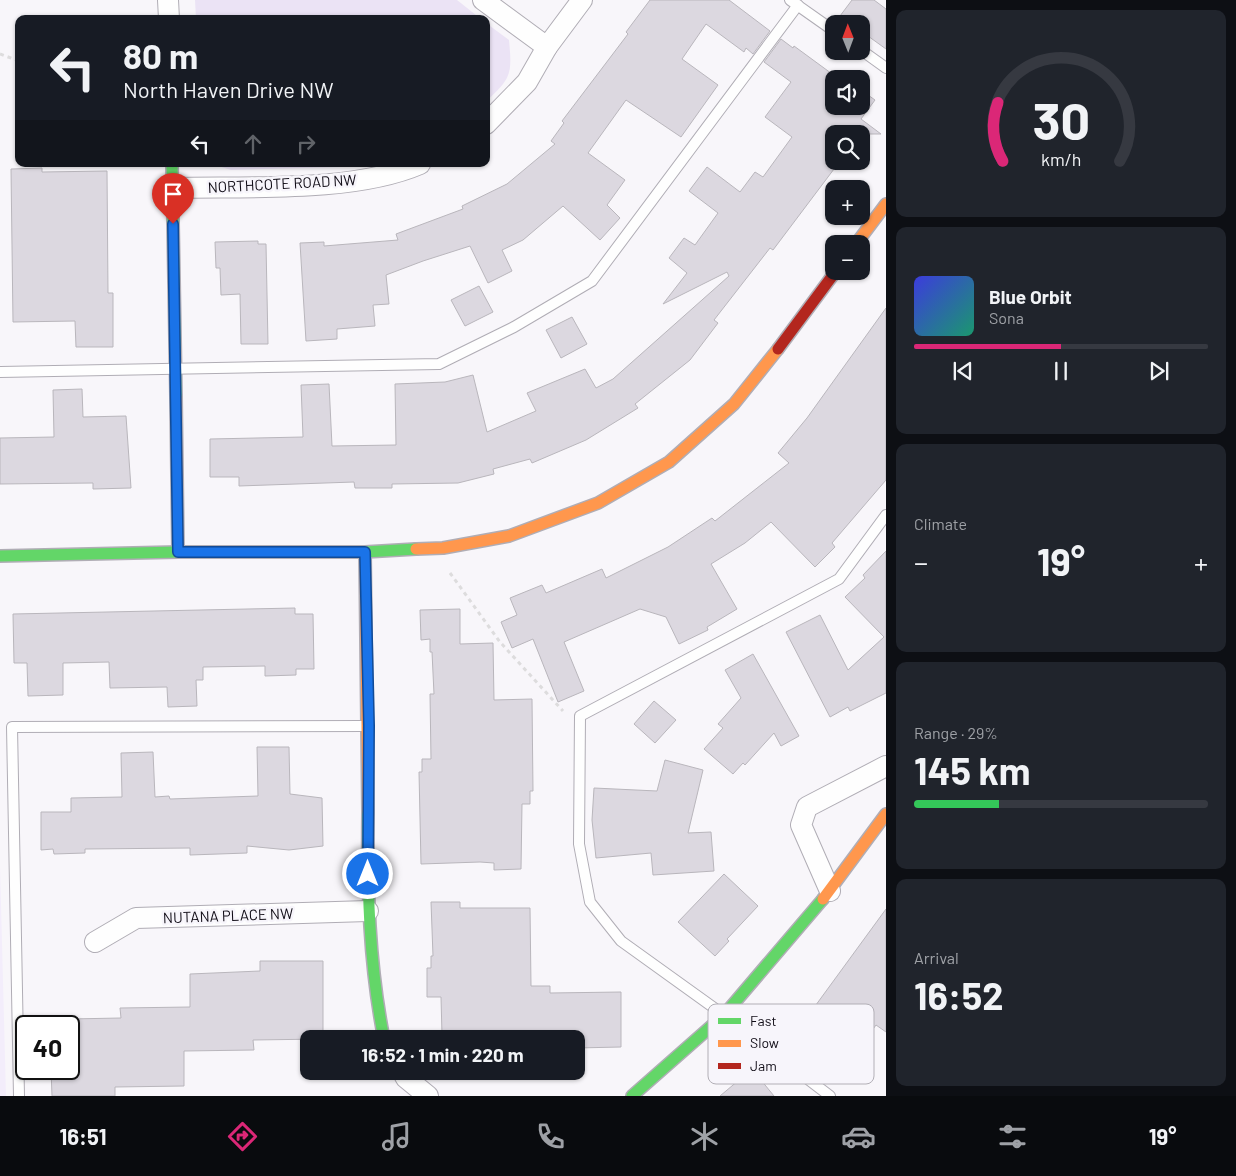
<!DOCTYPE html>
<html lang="en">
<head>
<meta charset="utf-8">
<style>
  :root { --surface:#171b24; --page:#20242c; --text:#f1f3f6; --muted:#9ea1a6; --line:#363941; --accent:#db2777 }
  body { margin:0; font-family:Barlow,sans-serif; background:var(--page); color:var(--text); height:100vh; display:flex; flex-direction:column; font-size:19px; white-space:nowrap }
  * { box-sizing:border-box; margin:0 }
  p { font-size:16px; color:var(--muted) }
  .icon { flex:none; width:28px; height:28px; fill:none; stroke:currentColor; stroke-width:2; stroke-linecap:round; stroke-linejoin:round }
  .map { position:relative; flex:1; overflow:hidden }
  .sheet { display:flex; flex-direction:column; gap:10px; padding:10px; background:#0d0f14; width:350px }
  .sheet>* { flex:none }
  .banner { position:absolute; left:15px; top:15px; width:475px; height:152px; border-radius:10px; box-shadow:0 1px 4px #0004; background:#171b24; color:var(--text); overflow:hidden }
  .needle { width:32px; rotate:359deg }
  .buttons { position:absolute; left:825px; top:15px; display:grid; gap:10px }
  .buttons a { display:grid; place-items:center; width:45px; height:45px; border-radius:10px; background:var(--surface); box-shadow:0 1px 4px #0004; font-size:25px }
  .speed { position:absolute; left:15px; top:1015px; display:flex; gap:10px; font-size:25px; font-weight:700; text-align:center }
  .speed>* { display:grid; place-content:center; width:65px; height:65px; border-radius:50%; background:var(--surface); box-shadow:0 1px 4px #0004; line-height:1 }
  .speed .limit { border:2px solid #111; border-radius:8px; background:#fff; color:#111 }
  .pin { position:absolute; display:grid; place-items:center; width:42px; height:42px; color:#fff; margin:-51px -21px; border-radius:50% 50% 50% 0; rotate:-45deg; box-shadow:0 0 5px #0007 }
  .pin .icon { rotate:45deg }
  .me { position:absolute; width:55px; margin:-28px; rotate:0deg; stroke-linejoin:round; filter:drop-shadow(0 0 4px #0008) }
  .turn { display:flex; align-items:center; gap:18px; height:105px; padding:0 25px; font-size:22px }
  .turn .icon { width:65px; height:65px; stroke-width:2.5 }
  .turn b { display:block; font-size:35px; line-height:42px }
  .lanes { display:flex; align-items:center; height:48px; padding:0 25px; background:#0003; justify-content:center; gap:25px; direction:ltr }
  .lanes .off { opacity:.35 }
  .big { font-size:38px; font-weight:700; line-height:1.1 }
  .sheet .widget { flex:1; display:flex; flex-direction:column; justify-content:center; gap:8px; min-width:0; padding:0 18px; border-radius:10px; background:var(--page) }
  .sheet .dial { align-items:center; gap:0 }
  .dial svg { height:130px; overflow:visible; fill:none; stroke:var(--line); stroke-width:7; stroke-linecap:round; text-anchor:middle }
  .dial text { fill:var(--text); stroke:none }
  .song { display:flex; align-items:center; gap:15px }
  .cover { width:60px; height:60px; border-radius:8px; background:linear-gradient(135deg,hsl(240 70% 55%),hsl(160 70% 35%)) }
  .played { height:5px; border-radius:2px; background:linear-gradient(90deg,var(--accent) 50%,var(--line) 50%) }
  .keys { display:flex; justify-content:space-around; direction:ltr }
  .heat { display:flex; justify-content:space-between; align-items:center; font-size:28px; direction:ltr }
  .charge { height:8px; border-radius:4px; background:linear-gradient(90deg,#34c759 29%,var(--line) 0) }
  .trip { position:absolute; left:300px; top:1030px; width:285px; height:50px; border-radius:10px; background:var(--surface); box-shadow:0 1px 4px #0004; font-weight:700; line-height:50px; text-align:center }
  .menu { display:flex; height:80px; justify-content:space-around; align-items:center; background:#090b0e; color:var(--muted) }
  .menu .icon { width:35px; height:35px }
  .menu .on { color:var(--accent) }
  .menu b { font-size:22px; color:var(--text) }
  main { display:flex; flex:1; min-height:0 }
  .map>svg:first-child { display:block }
  .built { fill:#f3edfb }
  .green { fill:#ebe3f5 }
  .building { fill:#dcd8e0; stroke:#b9b6bc }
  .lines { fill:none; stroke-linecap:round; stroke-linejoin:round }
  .lane-casing { stroke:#b0adb5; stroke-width:12 }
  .street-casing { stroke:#b0adb5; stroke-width:22 }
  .fast-casing { stroke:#b0adb5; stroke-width:14 }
  .slow-casing { stroke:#b0adb5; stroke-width:14 }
  .jam-casing { stroke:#b0adb5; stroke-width:14 }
  .path { stroke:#dddcdd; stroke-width:3; stroke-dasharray:4 4; stroke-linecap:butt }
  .lane { stroke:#fefefe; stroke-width:10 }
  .street { stroke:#fefefe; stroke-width:20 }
  .fast { stroke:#63d668; stroke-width:11 }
  .slow { stroke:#ff974d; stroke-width:11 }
  .jam { stroke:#b3261e; stroke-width:11 }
  .route-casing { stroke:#114b97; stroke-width:12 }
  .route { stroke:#1a73e8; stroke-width:9 }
  .labels { text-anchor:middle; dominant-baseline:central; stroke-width:5; stroke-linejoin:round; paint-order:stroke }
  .street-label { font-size:15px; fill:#100c16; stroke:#f7f5fb }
  .key { fill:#f7f5fb; stroke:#b2afb6; stroke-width:1 }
  .key-label { font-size:14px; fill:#100c16 }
</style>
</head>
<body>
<main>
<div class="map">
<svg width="886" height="1096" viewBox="0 0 886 1096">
  <rect width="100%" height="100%" fill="#f8f6fa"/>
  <polygon class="built" points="0,866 6,1096 0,1096"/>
  <g class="green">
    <polygon points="195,0 457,0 481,19 196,19"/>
    <path d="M 486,23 L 509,40 C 512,73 512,78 486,101 Z"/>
    <polygon points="212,164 358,164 341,167 231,170"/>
  </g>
  <g class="building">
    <polygon points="650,0 729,0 770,31 753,54 746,48 744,52 706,24 682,59 718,85 681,137 626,100 588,153 625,180 607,205 620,218 600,240 563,206 523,240 502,250 512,271 488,283 470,246 423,261 386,275 389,304 373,305 375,326 337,329 337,339 306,341 300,243 324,242 324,246 398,240 396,234 463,209 462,206 507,184 555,144 551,141 564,123 562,121 628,34 626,32"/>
    <polygon points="852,0 874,0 886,9 886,49 861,31 861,24 851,24 840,16"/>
    <polygon points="781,39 793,48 794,46 839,79 834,79 834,106 861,106 861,90 875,100 861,119 881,134 834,134 834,169 773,250 770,248 714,320 718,323 690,360 635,404 638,408 586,440 532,463 530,459 493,469 494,474 458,483 392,484 392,488 355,488 354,482 239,486 239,477 210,477 210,439 303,437 301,385 329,384 332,446 396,445 395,384 445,382 473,375 487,432 536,411 527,393 585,369 596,388 613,379 729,276 727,272 663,304 687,273 669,258 684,238 695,245 718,213 689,191 707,167 740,192 755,172 763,177 792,137 765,117 791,82 764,62"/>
    <polygon points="42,168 42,172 107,171 108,293 113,293 113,347 76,347 75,321 13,322 11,169"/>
    <polygon points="258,241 258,244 266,244 268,344 241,344 240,294 221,295 220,268 216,268 215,242"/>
    <polygon points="479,286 493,312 465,326 451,300"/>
    <polygon points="886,308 886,480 832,543 835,547 815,567 771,522 745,543 711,564 737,609 707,627 708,630 679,644 666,617 640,609 564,642 584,691 558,702 533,639 512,648 501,622 517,615 510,598 542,585 546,593 602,569 606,578 668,547 712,518 715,521 789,463 778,453 807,418"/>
    <polygon points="572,317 587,344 561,358 546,330"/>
    <polygon points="82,389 83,417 126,416 131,488 93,489 93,483 0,484 0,438 54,437 53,390"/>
    <polygon points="886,551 886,693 850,711 848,707 830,717 786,632 820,615 848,670 884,637 845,597 865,578 863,575"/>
    <polygon points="295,608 295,614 313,614 314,669 296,669 296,675 265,676 265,666 203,667 203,680 196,680 197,706 168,707 167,687 110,688 109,662 63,663 63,695 28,696 27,663 14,663 13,614"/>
    <polygon points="460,609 460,644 493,643 494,700 532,699 533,791 530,791 530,804 522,804 521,869 494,870 494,863 480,862 421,864 419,772 422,772 422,759 431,759 430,694 434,694 432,652 430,652 430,639 421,640 420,610"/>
    <polygon points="753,654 799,736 781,746 774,733 745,765 743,763 733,774 704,749 723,728 718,724 741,698 725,670"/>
    <polygon points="654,701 676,720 655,743 634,724"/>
    <polygon points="257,747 289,747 290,794 322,798 323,846 289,850 247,846 247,853 190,855 190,848 85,849 85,853 54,854 53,849 41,850 41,812 71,812 71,798 122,797 121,753 153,752 155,797 169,796 170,799 258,796"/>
    <polygon points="665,760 703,770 688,833 711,832 714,871 653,875 651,853 596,858 592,820 594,788 657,791"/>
    <polygon points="724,874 758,906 727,939 729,941 715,956 678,922"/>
    <polygon points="431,902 460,902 460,908 530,908 531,986 550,986 550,993 621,992 621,1047 576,1048 576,1039 467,1039 467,1035 442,1035 441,997 427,997 427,968 431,968 431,956 433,956"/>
    <polygon points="886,909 886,1032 876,1025 850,1061 831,1046 823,1056 794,1035"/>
    <polygon points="260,961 323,961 323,1039 253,1040 254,1050 184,1051 184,1086 115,1087 115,1096 52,1096 51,1069 69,1069 69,1019 121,1018 120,1008 190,1007 190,974 260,971"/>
    <polygon points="752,1069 774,1096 720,1096"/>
    <polygon points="520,1071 556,1071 556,1078 520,1079"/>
  </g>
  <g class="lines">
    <g class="lane-casing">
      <g id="lane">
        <polyline points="790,0 834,31"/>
        <polyline points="861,50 886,68"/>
        <polyline points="0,372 439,364 514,327 592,281 798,5"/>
        <polyline points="19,1096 12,727 368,726"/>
        <polyline points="830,1096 724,1015 621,941 590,902 579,844 580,716 839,579 886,515"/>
      </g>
    </g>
    <g class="street-casing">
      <g id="street">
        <polyline points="168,0 169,19"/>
        <polyline points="483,0 547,47 582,0"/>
        <polyline points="486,124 527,82 547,47"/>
        <path d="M 172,188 C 246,186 353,193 420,164"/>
        <polyline points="830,891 801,825 807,807 886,766"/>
        <polyline points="95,942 136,918 368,911"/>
        <polyline points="402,1071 406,1078 428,1096"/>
      </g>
    </g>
    <g class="fast-casing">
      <g id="fast">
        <polyline points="172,164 176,397"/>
        <polyline points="0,556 178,552 365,552 416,549"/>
        <path d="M 368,812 C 367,889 369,964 384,1039"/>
        <polyline points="632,1096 724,1015 823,899"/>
      </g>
    </g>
    <g class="slow-casing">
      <g id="slow">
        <polyline points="856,244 886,204"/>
        <polyline points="176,397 178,552"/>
        <polyline points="416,549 443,548 509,536 598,503 669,462 734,404 778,349"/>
        <polyline points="365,552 368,812"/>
        <polyline points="823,899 886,814"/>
      </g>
    </g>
    <g class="jam-casing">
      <polyline id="jam" points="778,349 836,271"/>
    </g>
    <g class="path">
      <polyline points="0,54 19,61"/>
      <polyline points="450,573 500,642 563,711"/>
    </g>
    <use href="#lane" class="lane"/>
    <use href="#street" class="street"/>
    <use href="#fast" class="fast"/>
    <use href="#slow" class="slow"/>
    <use href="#jam" class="jam"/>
  </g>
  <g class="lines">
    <g class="route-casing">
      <polyline id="route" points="173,224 178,552 365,552 369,726 368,874"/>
    </g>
    <use href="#route" class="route"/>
  </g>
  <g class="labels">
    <g class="street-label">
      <text transform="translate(282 183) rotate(-3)">NORTHCOTE ROAD NW</text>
      <text transform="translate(228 915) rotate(-2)">NUTANA PLACE NW</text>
    </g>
  </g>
  <rect x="708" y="1004" width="166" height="80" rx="8" class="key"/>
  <rect x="718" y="1018" width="23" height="6" fill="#63d668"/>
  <rect x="718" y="1040" width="23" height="7" fill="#ff974d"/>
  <rect x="718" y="1063" width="23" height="6" fill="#b3261e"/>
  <g class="key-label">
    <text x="750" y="1026">Fast</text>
    <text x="750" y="1048">Slow</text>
    <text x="750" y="1071">Jam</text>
  </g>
</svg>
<div class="buttons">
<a><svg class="needle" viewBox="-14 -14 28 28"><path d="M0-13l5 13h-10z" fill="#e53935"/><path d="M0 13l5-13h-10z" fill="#9ea1a6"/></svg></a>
<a><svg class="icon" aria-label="sound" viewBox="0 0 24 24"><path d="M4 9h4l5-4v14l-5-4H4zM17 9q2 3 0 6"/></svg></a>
<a><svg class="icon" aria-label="search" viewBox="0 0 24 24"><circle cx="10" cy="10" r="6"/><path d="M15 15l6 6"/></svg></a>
<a>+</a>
<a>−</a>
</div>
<div class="speed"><div class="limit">40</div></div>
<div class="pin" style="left:173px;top:224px;background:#d93025"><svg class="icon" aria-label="arrive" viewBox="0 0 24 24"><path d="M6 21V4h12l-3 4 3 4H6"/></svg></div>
<svg class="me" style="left:368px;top:874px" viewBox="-20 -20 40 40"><circle r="17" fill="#1a73e8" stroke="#fff" stroke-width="3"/><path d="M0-11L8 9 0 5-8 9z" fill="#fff"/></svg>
<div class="trip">16:52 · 1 min · 220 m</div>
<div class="banner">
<div class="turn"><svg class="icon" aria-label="left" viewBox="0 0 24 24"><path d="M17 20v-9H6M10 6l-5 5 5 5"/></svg><div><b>80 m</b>North Haven Drive NW</div></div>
<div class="lanes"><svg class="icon" aria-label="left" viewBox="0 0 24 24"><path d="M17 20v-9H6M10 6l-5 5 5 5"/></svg><svg class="icon off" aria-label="ahead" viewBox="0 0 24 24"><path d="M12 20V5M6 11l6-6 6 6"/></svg><svg class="icon off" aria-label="right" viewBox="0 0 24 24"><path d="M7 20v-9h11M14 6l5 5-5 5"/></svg></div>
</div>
</div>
<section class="sheet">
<div class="widget dial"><svg viewBox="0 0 100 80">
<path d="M14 69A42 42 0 1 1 86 69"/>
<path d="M14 69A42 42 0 0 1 11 33" stroke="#db2777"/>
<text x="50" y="56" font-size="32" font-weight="700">30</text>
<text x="50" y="72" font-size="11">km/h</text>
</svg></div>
<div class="widget">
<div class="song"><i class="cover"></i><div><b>Blue Orbit</b><p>Sona</p></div></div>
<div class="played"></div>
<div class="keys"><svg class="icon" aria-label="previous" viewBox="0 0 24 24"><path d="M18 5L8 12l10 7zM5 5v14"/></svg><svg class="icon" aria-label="pause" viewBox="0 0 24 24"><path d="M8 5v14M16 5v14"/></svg><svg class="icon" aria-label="next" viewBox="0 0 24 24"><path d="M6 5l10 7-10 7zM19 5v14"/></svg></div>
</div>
<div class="widget"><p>Climate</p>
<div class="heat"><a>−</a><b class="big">19°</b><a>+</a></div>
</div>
<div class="widget"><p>Range · 29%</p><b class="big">145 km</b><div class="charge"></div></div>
<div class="widget"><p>Arrival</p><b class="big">16:52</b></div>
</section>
</main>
<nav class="menu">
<b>16:51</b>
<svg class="icon on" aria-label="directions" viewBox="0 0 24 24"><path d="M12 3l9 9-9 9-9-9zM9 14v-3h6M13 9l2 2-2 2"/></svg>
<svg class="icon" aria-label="music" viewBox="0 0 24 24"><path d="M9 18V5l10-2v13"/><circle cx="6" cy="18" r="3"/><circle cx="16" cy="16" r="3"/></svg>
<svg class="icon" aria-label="phone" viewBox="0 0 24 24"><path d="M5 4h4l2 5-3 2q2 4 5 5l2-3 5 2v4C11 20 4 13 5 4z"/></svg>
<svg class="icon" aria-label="climate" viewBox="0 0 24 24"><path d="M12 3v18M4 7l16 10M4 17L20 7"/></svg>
<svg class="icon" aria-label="car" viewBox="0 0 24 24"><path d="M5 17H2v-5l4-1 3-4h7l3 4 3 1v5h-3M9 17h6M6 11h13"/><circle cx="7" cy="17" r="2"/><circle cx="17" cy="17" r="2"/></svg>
<svg class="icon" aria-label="filters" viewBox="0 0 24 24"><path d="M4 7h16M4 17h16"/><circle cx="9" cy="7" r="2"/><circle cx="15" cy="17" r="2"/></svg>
<b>19°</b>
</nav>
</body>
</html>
